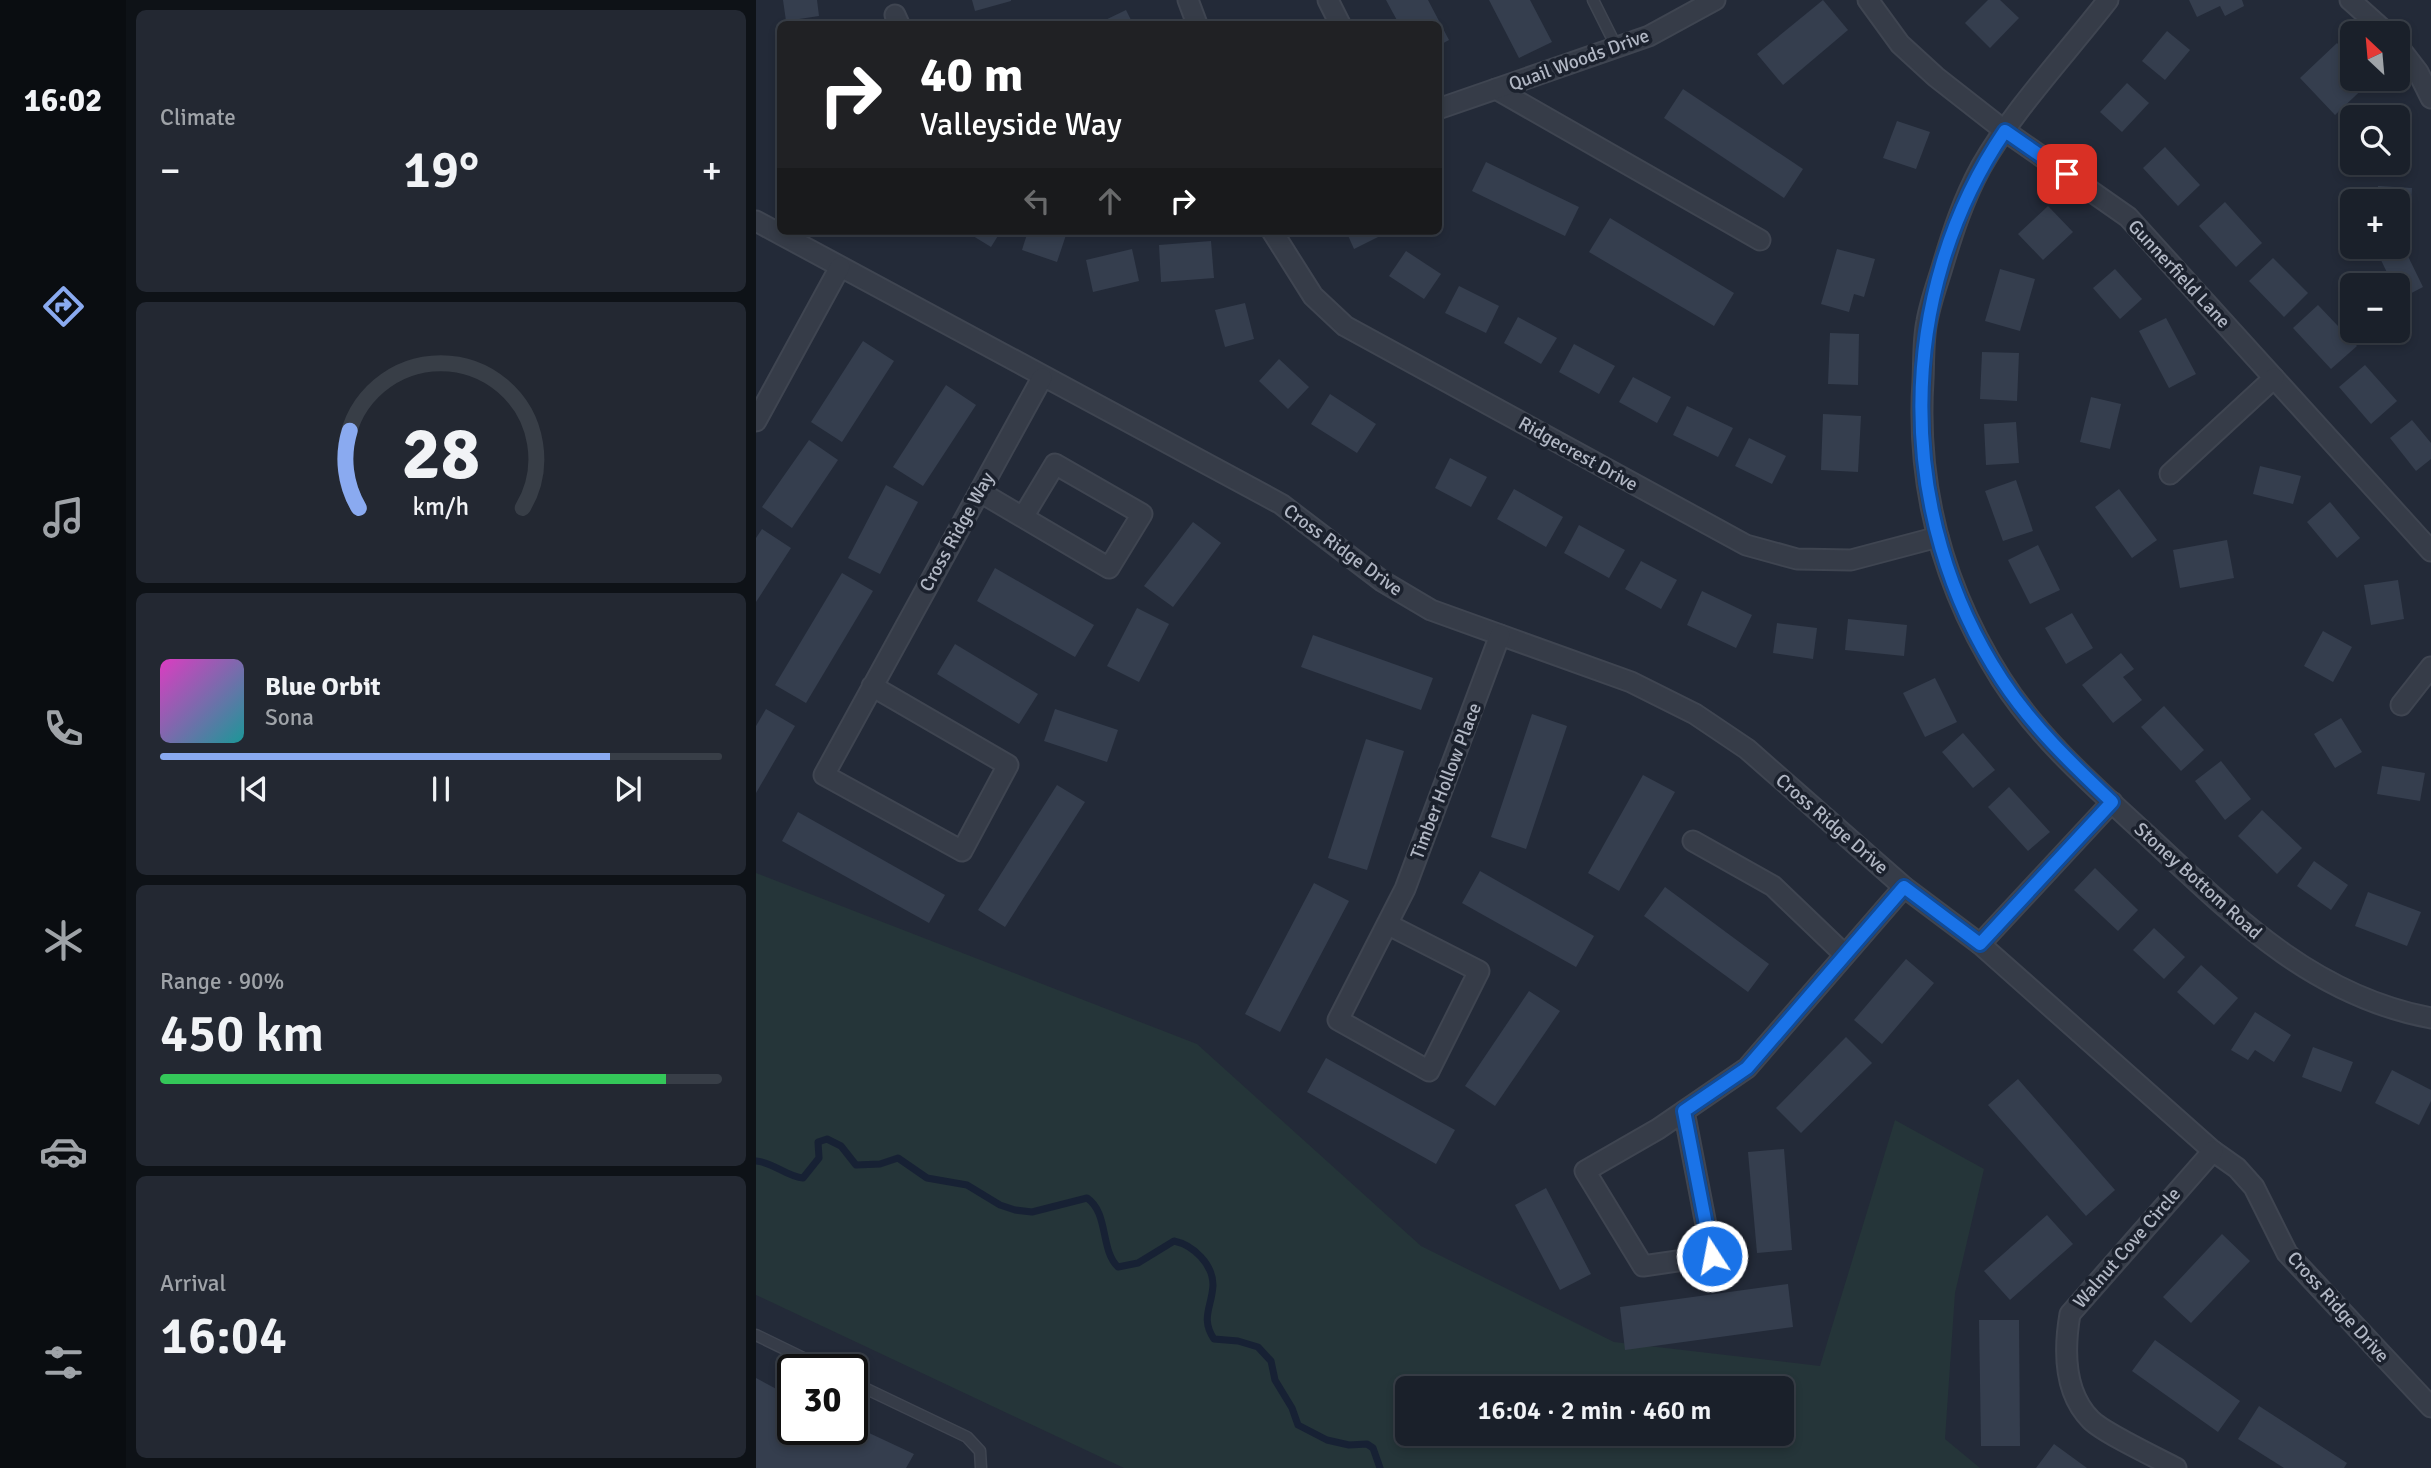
<!DOCTYPE html>
<html lang="en">
<head>
<meta charset="utf-8">
<style>
  :root { --surface:#1a202a; --page:#232832; --text:#f1f3f6; --muted:#9fa3a8; --line:#383e47; --accent:#8aaaf0 }
  body { margin:0; font-family:Signika,sans-serif; background:var(--page); color:var(--text); height:100vh; display:flex; flex-direction:column; font-size:26px; white-space:nowrap }
  * { box-sizing:border-box; margin:0 }
  p { font-size:23px; color:var(--muted) }
  .icon { flex:none; width:38px; height:38px; fill:none; stroke:currentColor; stroke-width:2; stroke-linecap:round; stroke-linejoin:round }
  .map { position:relative; flex:1; overflow:hidden }
  .side { display:flex; flex-direction:column; gap:10px; padding:10px; background:#0e1217; width:630px }
  .side>* { flex:none }
  .guide { position:absolute; left:21px; top:21px; width:665px; height:214px; border-radius:10px; box-shadow:0 4px 10px #0003,0 0 0 2px var(--line); background:#202124; color:#fff; overflow:hidden }
  .needle { width:46px; rotate:334deg }
  .fabs { position:absolute; left:1584px; top:21px; display:grid; gap:14px }
  .fabs a { display:grid; place-items:center; width:70px; height:70px; border-radius:10px; background:var(--surface); box-shadow:0 4px 10px #0003,0 0 0 2px var(--line); font-size:35px }
  .speed { position:absolute; left:21px; top:1354px; display:flex; gap:14px; font-size:35px; font-weight:700; text-align:center }
  .speed>* { display:grid; place-content:center; width:91px; height:91px; border-radius:50%; background:var(--surface); box-shadow:0 4px 10px #0003,0 0 0 2px var(--line); line-height:1 }
  .speed .limit { border:4px solid #111; border-radius:10px; background:#fff; color:#111 }
  .pin { position:absolute; display:grid; place-items:center; width:60px; height:60px; color:#fff; margin:-30px; border-radius:14px; box-shadow:0 4px 10px #0006 }
  .me { position:absolute; width:77px; margin:-38px; rotate:349deg; stroke-linejoin:round; filter:drop-shadow(0 0 5px #0008) }
  .turn { display:flex; align-items:center; gap:24px; height:147px; padding:0 28px; font-size:32px }
  .turn .icon { width:91px; height:91px; stroke-width:2.5 }
  .turn b { display:block; font-size:49px; line-height:60px }
  .lanes { display:flex; align-items:center; height:66px; padding:0 28px; background:#0003; justify-content:center; gap:35px; direction:ltr }
  .lanes .off { opacity:.35 }
  .big { font-size:52px; font-weight:600; line-height:1.1 }
  .side .tile { flex:1; display:flex; flex-direction:column; justify-content:center; gap:10px; min-width:0; padding:0 24px; border-radius:10px; background:var(--page) }
  .side .dial { align-items:center; gap:0 }
  .dial svg { height:182px; overflow:visible; fill:none; stroke:var(--line); stroke-width:7; stroke-linecap:round; text-anchor:middle }
  .dial text { fill:var(--text); stroke:none }
  .song { display:flex; align-items:center; gap:21px }
  .cover { width:84px; height:84px; border-radius:10px; background:linear-gradient(135deg,hsl(310 70% 55%),hsl(180 70% 35%)) }
  .played { height:7px; border-radius:4px; background:linear-gradient(90deg,var(--accent) 80%,var(--line) 80%) }
  .keys { display:flex; justify-content:space-around; direction:ltr }
  .heat { display:flex; justify-content:space-between; align-items:center; font-size:38px; direction:ltr }
  .charge { height:10px; border-radius:5px; background:linear-gradient(90deg,#34c759 90%,var(--line) 0) }
  .trip { position:absolute; left:639px; top:1376px; width:399px; height:70px; border-radius:10px; background:var(--surface); box-shadow:0 4px 10px #0003,0 0 0 2px var(--line); font-weight:600; line-height:70px; text-align:center }
  main { display:flex; flex:1; min-height:0 }
  .menu { display:flex; flex-direction:column; width:126px; justify-content:space-around; align-items:center; background:#0a0d11; color:var(--muted) }
  .menu .icon { width:49px; height:49px }
  .menu .current { color:var(--accent) }
  .menu b { font-size:32px; color:var(--text) }
  .map>svg:first-child { display:block }
  .green { fill:#253539; fill-rule:evenodd }
  .lines { fill:none; stroke-linecap:round; stroke-linejoin:round }
  .stream { stroke:#172134; stroke-width:7 }
  .building { fill:#353e4e }
  .lane-casing { stroke:#3f4551; stroke-width:13 }
  .street-casing { stroke:#3f4551; stroke-width:23 }
  .lane { stroke:#363c48; stroke-width:10 }
  .street { stroke:#363c48; stroke-width:19 }
  .route-casing { stroke:#114b97; stroke-width:18 }
  .route { stroke:#1a73e8; stroke-width:12 }
  .labels { text-anchor:middle; dominant-baseline:central; stroke-width:7; stroke-linejoin:round; paint-order:stroke }
  .street-label { font-size:19px; fill:#b1b7c4; stroke:#1b212d }
</style>
</head>
<body>
<main>
<nav class="menu">
<b>16:02</b>
<svg class="icon current" aria-label="directions" viewBox="0 0 24 24"><path d="M12 3l9 9-9 9-9-9zM9 14v-3h6M13 9l2 2-2 2"/></svg>
<svg class="icon" aria-label="music" viewBox="0 0 24 24"><path d="M9 18V5l10-2v13"/><circle cx="6" cy="18" r="3"/><circle cx="16" cy="16" r="3"/></svg>
<svg class="icon" aria-label="phone" viewBox="0 0 24 24"><path d="M5 4h4l2 5-3 2q2 4 5 5l2-3 5 2v4C11 20 4 13 5 4z"/></svg>
<svg class="icon" aria-label="climate" viewBox="0 0 24 24"><path d="M12 3v18M4 7l16 10M4 17L20 7"/></svg>
<svg class="icon" aria-label="car" viewBox="0 0 24 24"><path d="M5 17H2v-5l4-1 3-4h7l3 4 3 1v5h-3M9 17h6M6 11h13"/><circle cx="7" cy="17" r="2"/><circle cx="17" cy="17" r="2"/></svg>
<svg class="icon" aria-label="filters" viewBox="0 0 24 24"><path d="M4 7h16M4 17h16"/><circle cx="9" cy="7" r="2"/><circle cx="15" cy="17" r="2"/></svg>
</nav>
<section class="side">
<div class="tile"><p>Climate</p>
<div class="heat"><a>−</a><b class="big">19°</b><a>+</a></div>
</div>
<div class="tile dial"><svg viewBox="0 0 100 80">
<path d="M14 69A42 42 0 1 1 86 69"/>
<path d="M14 69A42 42 0 0 1 10 35" stroke="#8aaaf0"/>
<text x="50" y="56" font-size="32" font-weight="700">28</text>
<text x="50" y="72" font-size="11">km/h</text>
</svg></div>
<div class="tile">
<div class="song"><i class="cover"></i><div><b>Blue Orbit</b><p>Sona</p></div></div>
<div class="played"></div>
<div class="keys"><svg class="icon" aria-label="previous" viewBox="0 0 24 24"><path d="M18 5L8 12l10 7zM5 5v14"/></svg><svg class="icon" aria-label="pause" viewBox="0 0 24 24"><path d="M8 5v14M16 5v14"/></svg><svg class="icon" aria-label="next" viewBox="0 0 24 24"><path d="M6 5l10 7-10 7zM19 5v14"/></svg></div>
</div>
<div class="tile"><p>Range · 90%</p><b class="big">450 km</b><div class="charge"></div></div>
<div class="tile"><p>Arrival</p><b class="big">16:04</b></div>
</section>
<div class="map">
<svg width="1675" height="1468" viewBox="0 0 1675 1468">
  <rect width="100%" height="100%" fill="#232a38"/>
  <path class="green" d="M 0,873 L 441,1044 L 665,1246 L 858,1342 L 1064,1366 L 1139,1120 L 1228,1169 L 1199,1293 L 1189,1439 L 1224,1468 L 368,1468 L 0,1295 ZM 651,1388 L 1026,1388 L 1026,1433 L 651,1433 Z"/>
  <g class="lines">
    <path class="stream" d="M 0,1161 C 17,1162 31,1177 47,1178 L 63,1158 L 62,1142 L 71,1139 L 85,1146 L 100,1165 L 124,1164 L 142,1158 L 171,1178 L 211,1185 L 244,1205 L 259,1210 L 276,1212 L 331,1198 C 353,1213 344,1250 362,1267 L 382,1263 L 418,1241 C 437,1245 457,1264 457,1285 C 456,1307 444,1318 458,1339 L 482,1341 L 502,1347 L 515,1361 L 519,1380 L 536,1408 L 542,1425 L 571,1440 L 593,1445 L 611,1444 L 617,1448 L 624,1468"/>
  </g>
  <g class="building">
    <polygon points="27,0 61,0 63,16 30,21"/>
    <polygon points="216,0 255,0 255,1 219,11"/>
    <polygon points="630,0 672,0 693,40 682,46 682,24 643,24"/>
    <polygon points="733,0 774,0 796,42 763,58"/>
    <polygon points="1067,0 1092,30 1027,85 1001,54"/>
    <polygon points="1232,0 1244,0 1263,18 1234,48 1209,23"/>
    <polygon points="1433,0 1486,0 1488,6 1469,16 1464,6 1441,17"/>
    <polygon points="370,10 377,24 341,24"/>
    <polygon points="1411,31 1434,50 1409,80 1386,61"/>
    <polygon points="1581,43 1596,59 1596,79 1617,79 1579,115 1544,78"/>
    <polygon points="1371,83 1393,103 1366,132 1344,112"/>
    <polygon points="927,89 1047,169 1028,198 908,118"/>
    <polygon points="1628,106 1633,117 1607,117"/>
    <polygon points="1141,121 1174,132 1160,169 1127,158"/>
    <polygon points="1409,147 1444,185 1422,206 1387,168"/>
    <polygon points="730,162 823,207 809,236 716,191"/>
    <polygon points="1622,186 1656,188 1654,228 1642,227 1642,201 1621,201"/>
    <polygon points="1469,202 1506,243 1480,267 1443,226"/>
    <polygon points="1292,206 1317,232 1287,260 1262,234"/>
    <polygon points="854,218 978,293 958,326 833,252"/>
    <polygon points="209,231 245,231 235,247"/>
    <polygon points="272,231 311,232 301,262 266,250"/>
    <polygon points="590,231 624,231 626,235 598,249"/>
    <polygon points="455,241 458,278 405,282 403,245"/>
    <polygon points="1647,246 1667,287 1644,299 1642,285 1637,285 1624,258"/>
    <polygon points="376,249 383,281 337,292 330,260"/>
    <polygon points="1081,249 1119,259 1108,297 1098,294 1093,312 1065,304"/>
    <polygon points="650,251 685,274 668,299 633,276"/>
    <polygon points="1517,258 1552,293 1528,317 1493,281"/>
    <polygon points="1244,269 1279,279 1264,331 1229,321"/>
    <polygon points="1359,269 1386,299 1364,319 1337,288"/>
    <polygon points="703,286 743,306 730,333 689,313"/>
    <polygon points="489,303 498,339 469,347 459,310"/>
    <polygon points="1562,305 1601,346 1575,369 1537,328"/>
    <polygon points="762,317 801,338 785,364 748,343"/>
    <polygon points="1410,318 1440,374 1413,388 1383,331"/>
    <polygon points="1074,333 1103,334 1102,385 1072,384"/>
    <polygon points="107,341 138,361 86,442 55,422"/>
    <polygon points="818,344 859,366 843,394 803,372"/>
    <polygon points="1226,352 1263,353 1261,401 1224,399"/>
    <polygon points="523,359 553,387 532,409 503,381"/>
    <polygon points="1609,365 1641,401 1615,424 1583,387"/>
    <polygon points="877,377 915,397 901,423 863,402"/>
    <polygon points="190,385 220,405 167,486 137,467"/>
    <polygon points="574,394 620,424 601,453 555,424"/>
    <polygon points="1335,397 1365,404 1354,449 1324,442"/>
    <polygon points="931,406 977,428 962,457 917,435"/>
    <polygon points="1067,414 1105,416 1102,472 1065,470"/>
    <polygon points="1656,420 1675,443 1675,459 1660,471 1634,438"/>
    <polygon points="1260,422 1263,463 1230,465 1228,424"/>
    <polygon points="993,438 1030,456 1016,484 979,466"/>
    <polygon points="53,440 82,460 36,528 6,507"/>
    <polygon points="694,458 731,477 715,507 679,488"/>
    <polygon points="1504,466 1545,476 1537,504 1497,494"/>
    <polygon points="1260,480 1277,531 1247,541 1229,491"/>
    <polygon points="130,485 162,502 124,574 92,558"/>
    <polygon points="758,489 807,517 790,547 741,519"/>
    <polygon points="1363,489 1401,540 1376,558 1339,507"/>
    <polygon points="1574,502 1604,538 1581,558 1551,522"/>
    <polygon points="437,522 465,543 417,607 388,586"/>
    <polygon points="823,525 869,550 853,578 808,553"/>
    <polygon points="6,529 35,548 0,602 0,538"/>
    <polygon points="1471,540 1478,578 1424,588 1417,550"/>
    <polygon points="1282,545 1304,590 1274,604 1252,560"/>
    <polygon points="885,561 921,580 905,609 869,589"/>
    <polygon points="239,568 338,625 319,657 221,601"/>
    <polygon points="86,573 117,591 50,703 19,685"/>
    <polygon points="1642,580 1648,619 1615,625 1608,585"/>
    <polygon points="946,591 996,615 980,648 931,625"/>
    <polygon points="381,608 413,624 383,682 351,666"/>
    <polygon points="1316,613 1337,648 1310,664 1289,628"/>
    <polygon points="1092,619 1151,625 1148,656 1089,650"/>
    <polygon points="1021,623 1061,628 1057,659 1017,653"/>
    <polygon points="1567,631 1596,647 1577,682 1548,666"/>
    <polygon points="557,635 677,678 665,710 545,667"/>
    <polygon points="199,644 282,694 263,724 181,674"/>
    <polygon points="1365,653 1378,669 1367,677 1386,700 1357,723 1326,685"/>
    <polygon points="1179,678 1201,722 1169,737 1147,693"/>
    <polygon points="1408,706 1448,750 1425,771 1385,727"/>
    <polygon points="10,709 39,726 0,793 0,726"/>
    <polygon points="299,709 362,730 351,762 288,741"/>
    <polygon points="776,714 811,726 770,849 735,837"/>
    <polygon points="1585,718 1606,752 1579,768 1558,734"/>
    <polygon points="1207,733 1239,770 1217,788 1186,752"/>
    <polygon points="610,739 648,751 611,870 572,858"/>
    <polygon points="1465,761 1495,799 1469,820 1439,781"/>
    <polygon points="1626,766 1669,773 1664,801 1621,794"/>
    <polygon points="887,775 919,792 863,891 832,873"/>
    <polygon points="301,785 329,802 249,927 222,910"/>
    <polygon points="1253,787 1294,832 1272,851 1232,807"/>
    <polygon points="1506,810 1546,848 1521,874 1482,836"/>
    <polygon points="42,812 189,895 173,923 26,841"/>
    <polygon points="1558,861 1592,885 1575,910 1541,886"/>
    <polygon points="1339,868 1382,910 1362,931 1318,890"/>
    <polygon points="724,871 838,936 820,967 706,903"/>
    <polygon points="558,883 593,901 524,1032 489,1014"/>
    <polygon points="909,887 1013,964 992,992 888,916"/>
    <polygon points="1612,892 1665,912 1651,946 1599,926"/>
    <polygon points="1398,928 1429,957 1408,979 1377,950"/>
    <polygon points="1150,959 1178,983 1126,1044 1098,1020"/>
    <polygon points="1445,965 1482,998 1458,1025 1421,992"/>
    <polygon points="773,991 804,1011 739,1106 709,1086"/>
    <polygon points="1499,1012 1535,1035 1518,1062 1499,1050 1492,1060 1475,1050"/>
    <polygon points="1090,1037 1116,1063 1045,1133 1020,1108"/>
    <polygon points="1557,1047 1597,1062 1585,1092 1546,1077"/>
    <polygon points="570,1058 699,1130 680,1164 551,1092"/>
    <polygon points="1636,1070 1675,1090 1675,1101 1663,1125 1619,1103"/>
    <polygon points="1262,1079 1359,1190 1330,1216 1232,1105"/>
    <polygon points="1028,1149 1036,1250 1001,1253 992,1152"/>
    <polygon points="790,1188 835,1274 804,1290 759,1205"/>
    <polygon points="1291,1215 1317,1244 1254,1300 1228,1271"/>
    <polygon points="1466,1234 1494,1261 1435,1323 1407,1297"/>
    <polygon points="1032,1284 1037,1327 869,1350 864,1307"/>
    <polygon points="1223,1320 1263,1320 1264,1446 1225,1446"/>
    <polygon points="1399,1340 1484,1401 1462,1432 1376,1371"/>
    <polygon points="0,1378 37,1398 37,1430 96,1430 96,1425 158,1454 150,1468 0,1468"/>
    <polygon points="1503,1406 1591,1463 1588,1468 1528,1468 1482,1439"/>
    <polygon points="1298,1444 1331,1468 1280,1468"/>
  </g>
  <g class="lines">
    <g class="lane-casing">
      <g id="lane">
        <polyline points="837,0 861,48"/>
        <polyline points="0,1335 72,1370"/>
        <polyline points="96,1382 211,1437 224,1451 225,1468"/>
      </g>
    </g>
    <g class="street-casing">
      <g id="street">
        <polyline points="432,0 441,24"/>
        <polyline points="572,0 584,24"/>
        <polyline points="1112,0 1144,44 1180,77 1249,131 1372,217 1675,551"/>
        <path d="M 1352,0 C 1311,53 1258,109 1225,167 C 1207,200 1196,234 1185,271 C 1180,287 1174,304 1171,321 C 1167,340 1168,361 1167,380 C 1160,489 1187,587 1245,679 C 1284,740 1340,788 1393,837 C 1477,916 1557,996 1675,1018"/>
        <polyline points="1594,0 1631,33"/>
        <polyline points="139,15 143,24"/>
        <polyline points="1642,46 1662,72 1675,98"/>
        <polyline points="740,89 1004,240"/>
        <polyline points="682,109 893,36 959,0"/>
        <polyline points="0,221 525,504 626,581 675,610 875,682 939,714 991,749 1148,887 1224,944 1457,1151 1481,1168 1498,1187 1531,1253 1675,1407"/>
        <polyline points="516,231 557,296 589,326 990,545 1041,559 1095,560 1182,537"/>
        <polyline points="0,421 84,267"/>
        <polyline points="1414,474 1518,378"/>
        <polyline points="224,492 353,568 386,514 299,464 267,517"/>
        <polyline points="116,686 252,765 206,851 68,775 286,378"/>
        <polyline points="1645,705 1675,667"/>
        <polyline points="937,841 1017,886 1088,954"/>
        <polyline points="631,924 723,971 673,1071 582,1020 649,889 744,635"/>
        <polyline points="1224,944 1356,802"/>
        <polyline points="928,1111 956,1256 887,1266 829,1171 902,1129 991,1068 1148,887"/>
        <path d="M 1420,1468 C 1401,1458 1348,1433 1335,1420 C 1307,1392 1308,1349 1314,1314 L 1457,1151"/>
      </g>
    </g>
    <use href="#lane" class="lane"/>
    <use href="#street" class="street"/>
  </g>
  <g class="lines">
    <g class="route-casing">
      <path id="route" d="M 956,1256 L 928,1111 L 991,1068 L 1148,887 L 1224,944 L 1356,802 C 1316,764 1277,727 1246,680 C 1138,516 1138,294 1249,131 L 1311,174"/>
    </g>
    <use href="#route" class="route"/>
  </g>
  <g class="labels">
    <g class="street-label">
      <text transform="translate(823 60) rotate(-20)">Quail Woods Drive</text>
      <text transform="translate(1423 274) rotate(47)">Gunnerfield Lane</text>
      <text transform="translate(822 454) rotate(29)">Ridgecrest Drive</text>
      <text transform="translate(201 532) rotate(-61)">Cross Ridge Way</text>
      <text transform="translate(587 550) rotate(36)">Cross Ridge Drive</text>
      <text transform="translate(690 781) rotate(-69)">Timber Hollow Place</text>
      <text transform="translate(1076 824) rotate(41)">Cross Ridge Drive</text>
      <text transform="translate(1442 881) rotate(42)">Stoney Bottom Road</text>
      <text transform="translate(1371 1248) rotate(-49)">Walnut Cove Circle</text>
      <text transform="translate(1582 1307) rotate(48)">Cross Ridge Drive</text>
    </g>
  </g>
</svg>
<div class="fabs">
<a><svg class="needle" viewBox="-14 -14 28 28"><path d="M0-13l5 13h-10z" fill="#e53935"/><path d="M0 13l5-13h-10z" fill="#9fa3a8"/></svg></a>
<a><svg class="icon" aria-label="search" viewBox="0 0 24 24"><circle cx="10" cy="10" r="6"/><path d="M15 15l6 6"/></svg></a>
<a>+</a>
<a>−</a>
</div>
<div class="speed"><div class="limit">30</div></div>
<div class="pin" style="left:1311px;top:174px;background:#d93025"><svg class="icon" aria-label="arrive" viewBox="0 0 24 24"><path d="M6 21V4h12l-3 4 3 4H6"/></svg></div>
<svg class="me" style="left:956px;top:1256px" viewBox="-20 -20 40 40"><circle r="17" fill="#1a73e8" stroke="#fff" stroke-width="3"/><path d="M0-11L8 9 0 5-8 9z" fill="#fff"/></svg>
<div class="trip">16:04 · 2 min · 460 m</div>
<div class="guide">
<div class="turn"><svg class="icon" aria-label="right" viewBox="0 0 24 24"><path d="M7 20v-9h11M14 6l5 5-5 5"/></svg><div><b>40 m</b>Valleyside Way</div></div>
<div class="lanes"><svg class="icon off" aria-label="left" viewBox="0 0 24 24"><path d="M17 20v-9H6M10 6l-5 5 5 5"/></svg><svg class="icon off" aria-label="ahead" viewBox="0 0 24 24"><path d="M12 20V5M6 11l6-6 6 6"/></svg><svg class="icon" aria-label="right" viewBox="0 0 24 24"><path d="M7 20v-9h11M14 6l5 5-5 5"/></svg></div>
</div>
</div>
</main>
</body>
</html>
